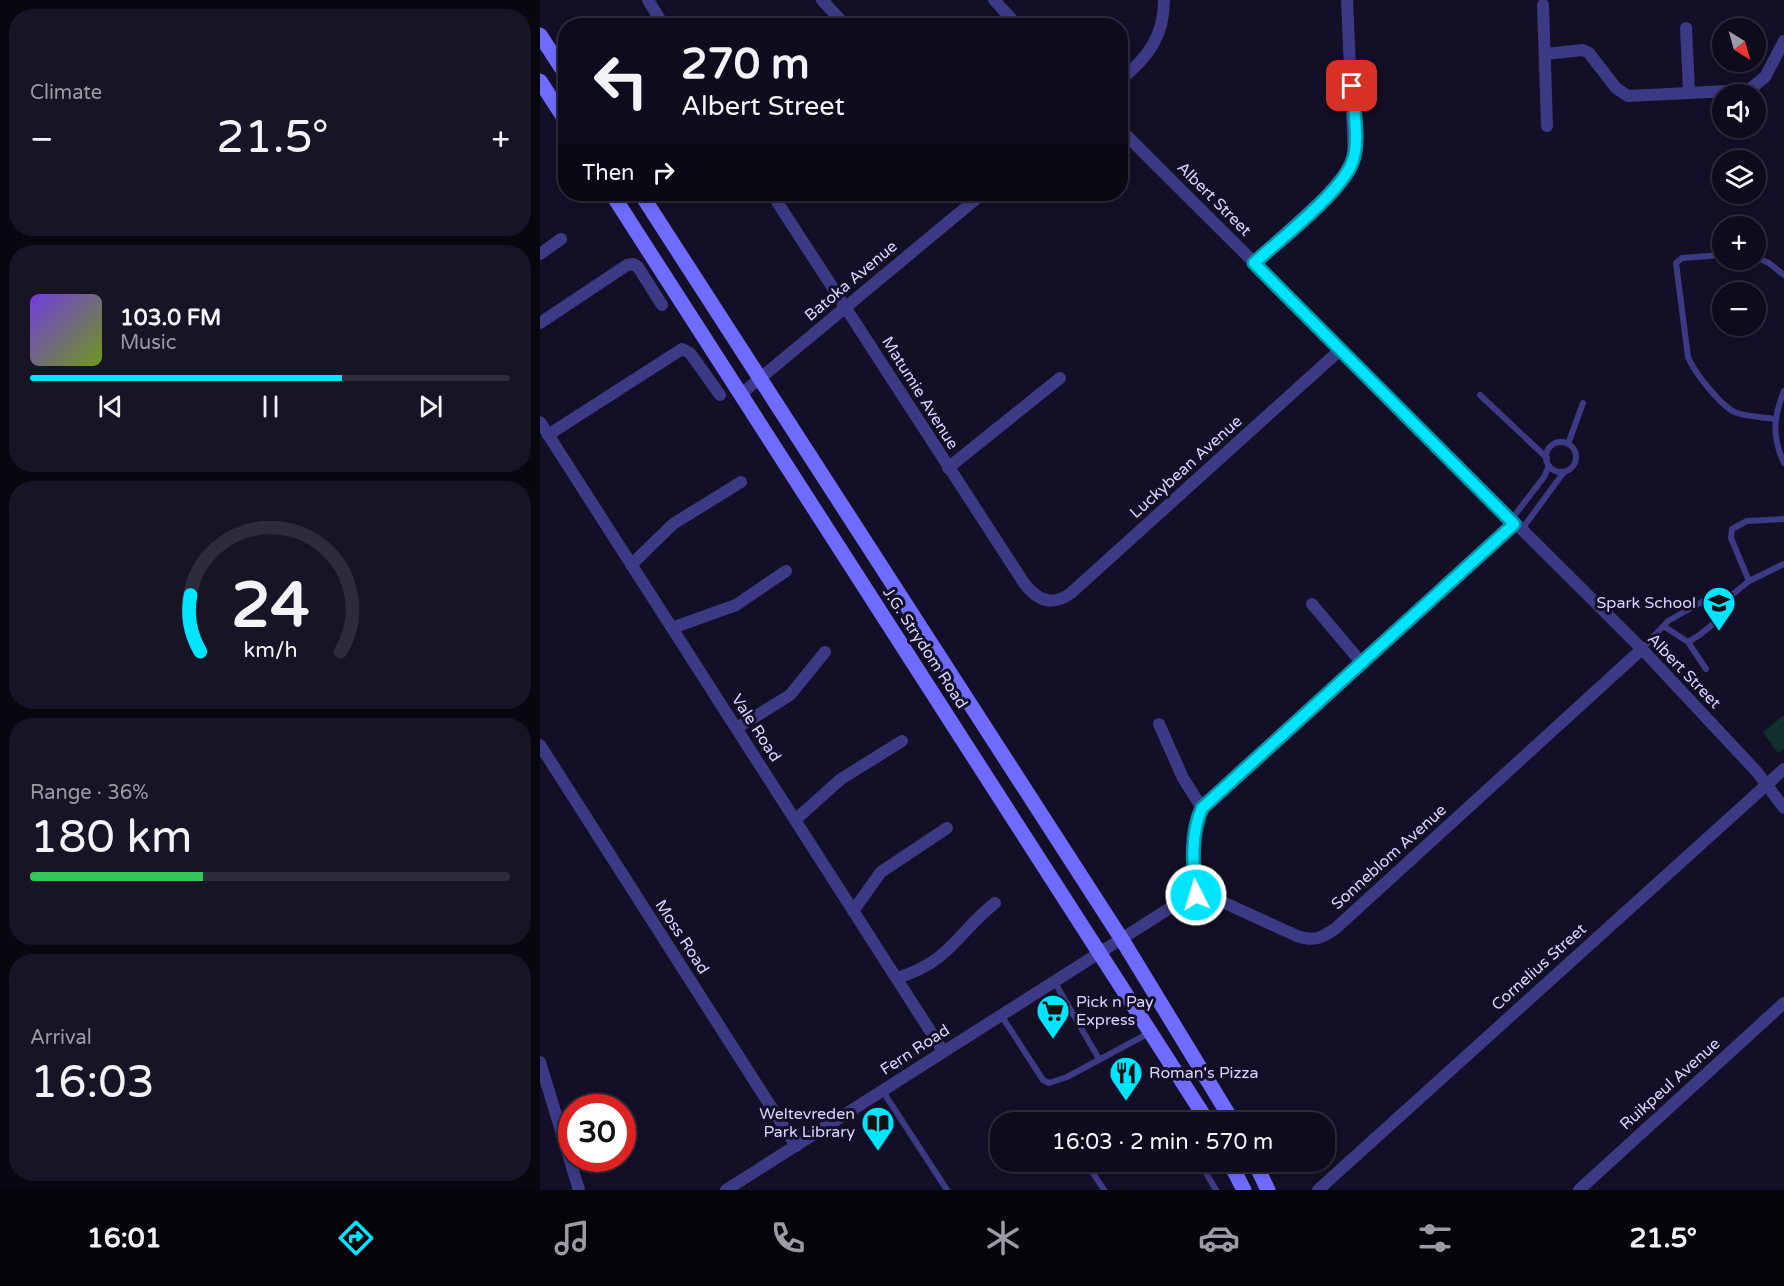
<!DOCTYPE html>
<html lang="en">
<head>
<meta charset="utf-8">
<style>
  :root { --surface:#0e0b1c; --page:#171425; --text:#f1f3f6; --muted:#9b9ba3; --line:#2e2b3b; --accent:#00e5ff }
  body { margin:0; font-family:"Varela Round",sans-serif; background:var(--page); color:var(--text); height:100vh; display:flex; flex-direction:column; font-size:22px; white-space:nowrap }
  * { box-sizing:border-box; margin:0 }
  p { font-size:20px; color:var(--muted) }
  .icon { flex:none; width:33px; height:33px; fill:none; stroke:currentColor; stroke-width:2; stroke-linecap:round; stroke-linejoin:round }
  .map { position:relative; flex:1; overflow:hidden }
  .sheet { display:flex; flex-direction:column; gap:9px; padding:9px; background:#08060f; width:540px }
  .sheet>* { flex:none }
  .guide { position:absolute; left:18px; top:18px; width:570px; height:183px; border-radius:24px; box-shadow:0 3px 9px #0003,0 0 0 2px var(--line); background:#0e0b1c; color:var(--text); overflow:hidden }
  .needle { width:39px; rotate:143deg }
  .tools { position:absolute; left:1172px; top:18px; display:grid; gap:12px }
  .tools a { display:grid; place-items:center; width:54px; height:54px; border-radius:50%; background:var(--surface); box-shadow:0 3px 9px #0003,0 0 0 2px var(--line); font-size:30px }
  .speed { position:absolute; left:18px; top:1094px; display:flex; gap:12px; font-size:30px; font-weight:700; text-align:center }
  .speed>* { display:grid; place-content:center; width:78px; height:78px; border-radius:50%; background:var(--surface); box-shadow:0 3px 9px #0003,0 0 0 2px var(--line); line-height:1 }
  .speed .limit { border:9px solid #d22; background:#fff; color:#111 }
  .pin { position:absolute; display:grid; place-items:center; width:51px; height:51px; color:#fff; margin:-26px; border-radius:12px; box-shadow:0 3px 9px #0006 }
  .me { position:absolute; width:66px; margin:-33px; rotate:355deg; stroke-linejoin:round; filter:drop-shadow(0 0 4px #0008) }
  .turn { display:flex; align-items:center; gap:21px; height:126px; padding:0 24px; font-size:27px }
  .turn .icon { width:78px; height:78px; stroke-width:2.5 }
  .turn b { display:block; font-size:42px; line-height:51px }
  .then { display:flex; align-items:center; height:57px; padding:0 24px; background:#0003; gap:12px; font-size:22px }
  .big { font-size:45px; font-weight:600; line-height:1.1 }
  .sheet .widget { flex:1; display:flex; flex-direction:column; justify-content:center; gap:9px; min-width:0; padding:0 21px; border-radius:24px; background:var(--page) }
  .sheet .dial { align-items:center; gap:0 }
  .dial svg { height:156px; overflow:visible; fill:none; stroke:var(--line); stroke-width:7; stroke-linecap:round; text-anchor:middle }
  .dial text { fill:var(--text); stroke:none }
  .song { display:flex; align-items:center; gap:18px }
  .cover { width:72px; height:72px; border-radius:9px; background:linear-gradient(135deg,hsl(260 70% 55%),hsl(80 70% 35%)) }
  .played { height:6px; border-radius:3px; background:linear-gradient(90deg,var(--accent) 65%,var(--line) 65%) }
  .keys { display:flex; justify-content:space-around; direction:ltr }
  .heat { display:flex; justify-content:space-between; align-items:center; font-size:33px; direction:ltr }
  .charge { height:9px; border-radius:4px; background:linear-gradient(90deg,#34c759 36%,var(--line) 0) }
  .trip { position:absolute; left:450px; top:1112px; width:345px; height:60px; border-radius:24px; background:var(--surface); box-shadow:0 3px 9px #0003,0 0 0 2px var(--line); font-weight:600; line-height:60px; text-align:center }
  .menu { display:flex; height:96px; justify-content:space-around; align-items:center; background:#06040b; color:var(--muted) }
  .menu .icon { width:42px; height:42px }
  .menu .active { color:var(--accent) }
  .menu b { font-size:27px; color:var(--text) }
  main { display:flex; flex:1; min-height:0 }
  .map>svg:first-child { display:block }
  .green { fill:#12302f }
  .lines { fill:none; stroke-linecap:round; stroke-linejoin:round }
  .lane { stroke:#3d3a85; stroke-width:6 }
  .street { stroke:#3d3a85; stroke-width:12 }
  .secondary { stroke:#6f6bff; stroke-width:15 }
  .route-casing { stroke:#0095a6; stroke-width:15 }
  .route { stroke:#00e5ff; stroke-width:10 }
  .labels { text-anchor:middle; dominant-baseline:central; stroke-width:6; stroke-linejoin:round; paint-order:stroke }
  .street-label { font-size:16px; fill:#d9d4ff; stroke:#130f26 }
  .poi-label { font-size:16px; fill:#d9d4ff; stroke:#130f26; text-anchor:end }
</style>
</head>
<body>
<main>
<section class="sheet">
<div class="widget"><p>Climate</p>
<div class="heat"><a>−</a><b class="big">21.5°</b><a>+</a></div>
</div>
<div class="widget">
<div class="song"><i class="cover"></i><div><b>103.0 FM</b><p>Music</p></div></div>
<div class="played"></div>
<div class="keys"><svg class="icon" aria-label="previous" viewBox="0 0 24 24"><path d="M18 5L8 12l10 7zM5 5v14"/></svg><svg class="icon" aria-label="pause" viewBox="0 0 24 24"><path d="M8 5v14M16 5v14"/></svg><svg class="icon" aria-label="next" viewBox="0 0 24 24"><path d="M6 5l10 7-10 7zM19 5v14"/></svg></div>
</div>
<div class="widget dial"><svg viewBox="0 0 100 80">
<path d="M14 69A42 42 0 1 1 86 69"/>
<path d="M14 69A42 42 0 0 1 9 40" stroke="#00e5ff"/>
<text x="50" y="56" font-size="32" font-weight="700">24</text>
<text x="50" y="72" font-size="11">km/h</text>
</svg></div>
<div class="widget"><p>Range · 36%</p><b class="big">180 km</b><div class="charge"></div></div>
<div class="widget"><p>Arrival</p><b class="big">16:03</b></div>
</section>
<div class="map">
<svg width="1244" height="1190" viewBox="0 0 1244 1190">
  <rect width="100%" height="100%" fill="#130f26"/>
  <polygon class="green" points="1244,715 1244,749 1238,753 1223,732"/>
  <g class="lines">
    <g class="lane">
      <path d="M 1182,255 L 1142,258 L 1136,263 L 1148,357 C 1154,372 1182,408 1197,413 C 1209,417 1223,417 1235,419"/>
      <polyline points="1215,257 1229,263 1244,275"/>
      <path d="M 1244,391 C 1233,418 1232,437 1244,463"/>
      <polyline points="940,395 1007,458"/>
      <circle cx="1021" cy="457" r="15"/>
      <polyline points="1028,444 1043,403"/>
      <polyline points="971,520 1004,477 1009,466"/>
      <polyline points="982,529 1024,472"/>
      <polyline points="1209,581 1191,538 1192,529 1207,521 1244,519"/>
      <polyline points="1187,599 1209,581 1244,564"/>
      <polyline points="1125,627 1148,642 1166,669"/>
      <path d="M 1148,642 C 1165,633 1177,622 1188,606 L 1187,599"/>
      <polyline points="1102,649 1128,621 1174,595 1187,599"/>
      <polyline points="514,981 559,1059"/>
      <polyline points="461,1015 503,1080 509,1083 527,1077 609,1033"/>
      <polyline points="342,1090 407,1190"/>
      <polyline points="659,1161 676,1190"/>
      <polyline points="622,1171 623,1161"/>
      <polyline points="553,1173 564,1190"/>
    </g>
    <g class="street">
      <polyline points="108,0 124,26"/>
      <polyline points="282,0 306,26"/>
      <polyline points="454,0 478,26"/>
      <polyline points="1003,5 1007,126"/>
      <polyline points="1146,28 1149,91"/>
      <polyline points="1005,54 1043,50 1049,53 1076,88 1088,96 1209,90 1225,77 1244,41"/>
      <path d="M 580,80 C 608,58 624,36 624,0"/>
      <polyline points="580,129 1102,649 1217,772 1244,808"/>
      <path d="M 232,194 L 484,583 C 497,600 512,607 531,593 L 800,350"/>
      <polyline points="0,254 21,239"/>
      <polyline points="714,263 796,187 814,159 807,0"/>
      <polyline points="0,323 87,265 93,264 98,267 122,305"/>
      <polyline points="200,395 442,194"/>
      <polyline points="0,422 403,1051"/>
      <polyline points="8,435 142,349 150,353 180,395"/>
      <polyline points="408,468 520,378"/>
      <polyline points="91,565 133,524 201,482"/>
      <polyline points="772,604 820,661"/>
      <polyline points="132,628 196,605 246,571"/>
      <polyline points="619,724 643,778 662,808"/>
      <polyline points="197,728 250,695 285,652"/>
      <polyline points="0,745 256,1146"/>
      <polyline points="255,820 301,779 362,741"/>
      <path d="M 656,895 C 653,867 650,834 662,808 L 973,524"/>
      <polyline points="313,911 341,872 407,828"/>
      <path d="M 357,978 C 411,961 415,935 455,903"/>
      <polyline points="0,1062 39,1190"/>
      <path d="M 186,1190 L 641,901 L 656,895 L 674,898 L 757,936 C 774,942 782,938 796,928 L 1102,649"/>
      <polyline points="778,1190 1244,769"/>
      <polyline points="1039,1190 1244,1003"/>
    </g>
    <g class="secondary">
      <polyline points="0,35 26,75"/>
      <polyline points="0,81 26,121"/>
      <polyline points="72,194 668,1122"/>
      <polyline points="101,194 581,938 693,1122"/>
      <polyline points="689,1161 704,1190"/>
      <polyline points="714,1161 728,1190"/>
    </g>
  </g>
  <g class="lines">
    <g class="route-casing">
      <path id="route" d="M 656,895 C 653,867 650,834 662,808 L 974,524 L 714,263 C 739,240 804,190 813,160 C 820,138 813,108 812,86"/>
    </g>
    <use href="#route" class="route"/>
  </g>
  <defs>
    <g id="school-pin" transform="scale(1.725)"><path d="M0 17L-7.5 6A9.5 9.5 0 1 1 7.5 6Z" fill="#00e5ff" stroke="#130f26"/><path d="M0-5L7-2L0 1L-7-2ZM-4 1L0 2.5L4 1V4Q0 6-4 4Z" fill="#111"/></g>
    <g id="supermarket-pin" transform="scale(1.725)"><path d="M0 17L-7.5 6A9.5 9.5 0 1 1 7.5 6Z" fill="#00e5ff" stroke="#130f26"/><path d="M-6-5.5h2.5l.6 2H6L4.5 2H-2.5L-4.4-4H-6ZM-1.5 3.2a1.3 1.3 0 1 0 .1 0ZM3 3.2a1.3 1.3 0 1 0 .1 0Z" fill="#111"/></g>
    <g id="restaurant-pin" transform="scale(1.725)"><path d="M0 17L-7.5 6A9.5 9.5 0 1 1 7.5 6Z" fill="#00e5ff" stroke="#130f26"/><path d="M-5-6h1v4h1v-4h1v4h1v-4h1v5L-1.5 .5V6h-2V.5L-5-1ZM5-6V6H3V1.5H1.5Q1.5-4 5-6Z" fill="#111"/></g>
    <g id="library-pin" transform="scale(1.725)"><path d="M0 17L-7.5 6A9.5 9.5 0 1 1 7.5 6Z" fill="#00e5ff" stroke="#130f26"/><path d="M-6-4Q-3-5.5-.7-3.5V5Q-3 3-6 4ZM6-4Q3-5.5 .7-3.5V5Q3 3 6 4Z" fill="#111"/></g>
  </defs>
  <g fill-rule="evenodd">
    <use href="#school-pin" x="1179" y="603"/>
    <use href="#supermarket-pin" x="513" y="1011"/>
    <use href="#restaurant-pin" x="586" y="1073"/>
    <use href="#library-pin" x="338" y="1123"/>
  </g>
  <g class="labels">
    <g class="street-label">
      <text transform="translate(674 199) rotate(45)">Albert Street</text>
      <text transform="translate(311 281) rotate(-40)">Batoka Avenue</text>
      <text transform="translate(380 393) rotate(58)">Matumie Avenue</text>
      <text transform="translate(646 467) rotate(-42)">Luckybean Avenue</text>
      <text transform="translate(385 648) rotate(57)">J.G. Strydom Road</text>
      <text transform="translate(1144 671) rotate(46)">Albert Street</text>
      <text transform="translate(216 728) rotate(57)">Vale Road</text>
      <text transform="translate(849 857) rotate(-42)">Sonneblom Avenue</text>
      <text transform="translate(142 937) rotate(57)">Moss Road</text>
      <text transform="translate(999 967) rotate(-42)">Cornelius Street</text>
      <text transform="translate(375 1050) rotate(-33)">Fern Road</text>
      <text transform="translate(1130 1084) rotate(-42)">Ruikpeul Avenue</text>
    </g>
    <g class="poi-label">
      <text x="1156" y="603">Spark School</text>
      <text x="536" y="1002" text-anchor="start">Pick n Pay<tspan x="536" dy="18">Express</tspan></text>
      <text x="609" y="1073" text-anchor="start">Roman's Pizza</text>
      <text x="315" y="1114">Weltevreden<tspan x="315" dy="18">Park Library</tspan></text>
    </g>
  </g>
</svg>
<div class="tools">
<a><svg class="needle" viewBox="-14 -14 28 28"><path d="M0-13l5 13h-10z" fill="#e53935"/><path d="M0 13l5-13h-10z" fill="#9b9ba3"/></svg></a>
<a><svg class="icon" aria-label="sound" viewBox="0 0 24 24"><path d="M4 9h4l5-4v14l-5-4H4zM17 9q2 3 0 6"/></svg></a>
<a><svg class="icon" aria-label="layers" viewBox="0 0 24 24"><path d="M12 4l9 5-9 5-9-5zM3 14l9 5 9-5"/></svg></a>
<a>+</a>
<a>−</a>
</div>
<div class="speed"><div class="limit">30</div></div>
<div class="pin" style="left:812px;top:86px;background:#d93025"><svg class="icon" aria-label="arrive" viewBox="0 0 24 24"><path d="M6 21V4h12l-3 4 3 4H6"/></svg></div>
<svg class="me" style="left:656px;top:895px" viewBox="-20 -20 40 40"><circle r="17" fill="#00e5ff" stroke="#fff" stroke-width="3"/><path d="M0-11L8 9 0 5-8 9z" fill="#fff"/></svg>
<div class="trip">16:03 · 2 min · 570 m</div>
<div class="guide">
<div class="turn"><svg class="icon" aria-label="left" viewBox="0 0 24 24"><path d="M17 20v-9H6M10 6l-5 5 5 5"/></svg><div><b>270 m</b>Albert Street</div></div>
<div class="then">Then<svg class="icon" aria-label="right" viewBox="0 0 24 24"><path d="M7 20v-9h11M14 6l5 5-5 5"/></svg></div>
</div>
</div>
</main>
<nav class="menu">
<b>16:01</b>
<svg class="icon active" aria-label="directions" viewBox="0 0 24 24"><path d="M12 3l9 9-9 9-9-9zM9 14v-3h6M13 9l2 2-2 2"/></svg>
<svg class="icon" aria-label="music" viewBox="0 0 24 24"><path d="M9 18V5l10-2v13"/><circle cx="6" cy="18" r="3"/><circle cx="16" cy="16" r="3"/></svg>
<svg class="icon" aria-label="phone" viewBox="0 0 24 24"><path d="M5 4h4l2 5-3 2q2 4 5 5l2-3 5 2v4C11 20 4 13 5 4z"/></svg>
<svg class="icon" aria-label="climate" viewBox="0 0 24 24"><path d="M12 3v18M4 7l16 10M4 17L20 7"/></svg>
<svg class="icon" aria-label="car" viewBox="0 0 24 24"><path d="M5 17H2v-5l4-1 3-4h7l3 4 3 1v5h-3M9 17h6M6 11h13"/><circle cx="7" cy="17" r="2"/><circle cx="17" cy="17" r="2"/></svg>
<svg class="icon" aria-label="filters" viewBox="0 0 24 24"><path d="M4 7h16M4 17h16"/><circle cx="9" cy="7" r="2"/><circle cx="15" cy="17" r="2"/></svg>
<b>21.5°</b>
</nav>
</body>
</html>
